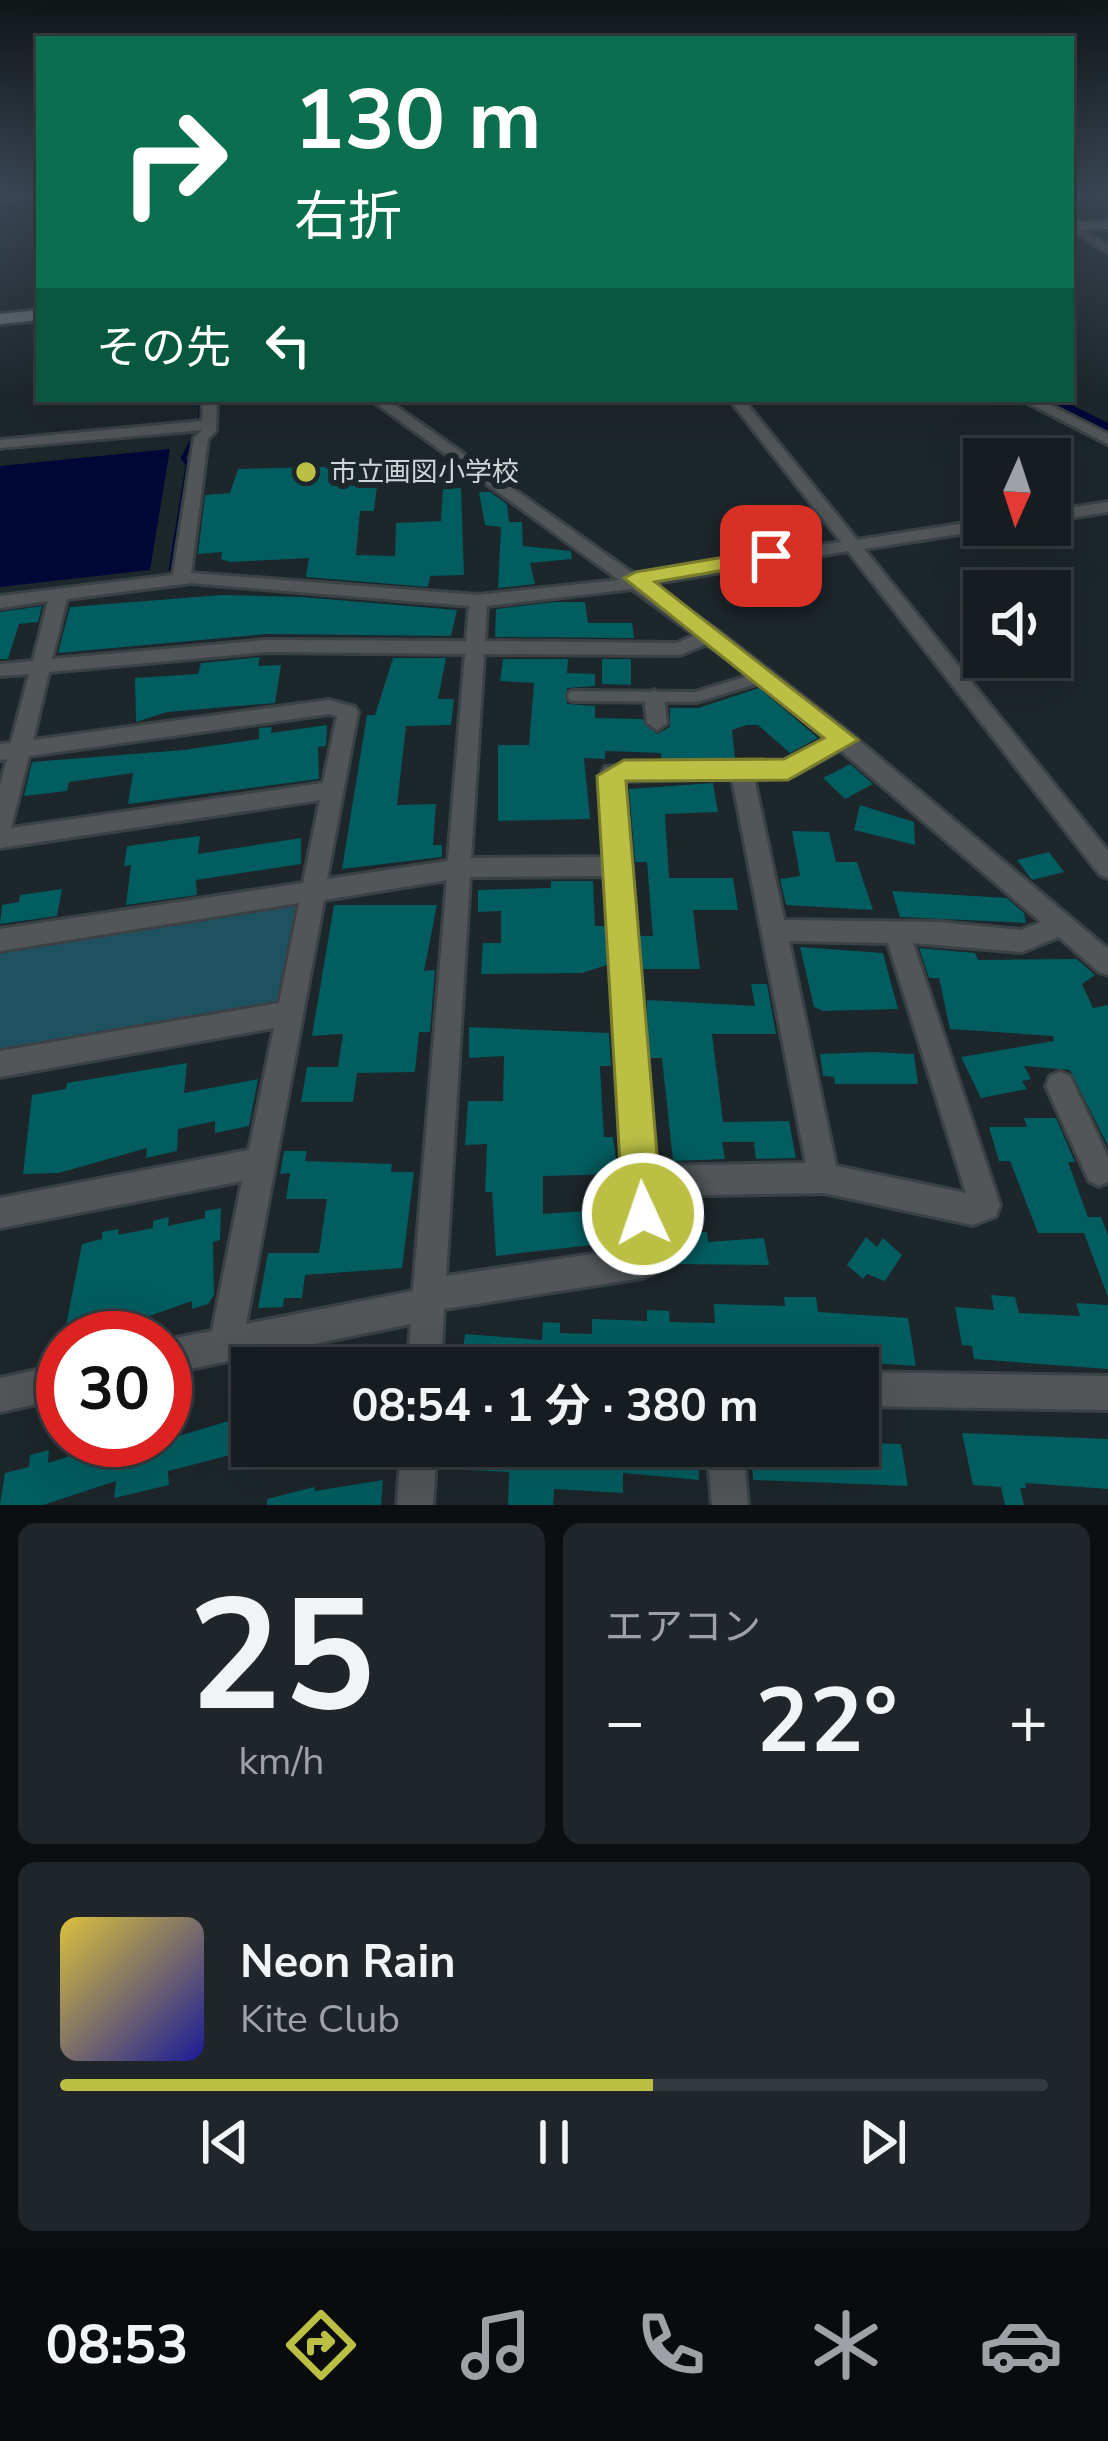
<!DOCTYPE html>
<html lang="ja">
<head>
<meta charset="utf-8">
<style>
  :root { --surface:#161c20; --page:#1f2529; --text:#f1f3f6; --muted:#9ea1a5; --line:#353a3e; --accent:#bbc045 }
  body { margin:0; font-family:"Nunito Sans","Noto Sans JP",sans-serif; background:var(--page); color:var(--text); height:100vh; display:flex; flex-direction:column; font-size:45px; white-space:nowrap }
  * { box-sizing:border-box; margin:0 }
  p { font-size:39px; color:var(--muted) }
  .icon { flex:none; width:66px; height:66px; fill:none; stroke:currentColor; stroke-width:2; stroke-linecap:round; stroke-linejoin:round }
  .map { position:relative; height:1505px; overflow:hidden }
  .panel { display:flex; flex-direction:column; gap:18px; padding:18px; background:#0c0f12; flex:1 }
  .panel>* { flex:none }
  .banner { position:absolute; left:36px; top:36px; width:1038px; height:366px; border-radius:0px; box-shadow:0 12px 48px #0002,0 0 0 3px var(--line); background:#0b6e4f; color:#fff; overflow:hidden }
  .needle { width:78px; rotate:183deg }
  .controls { position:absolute; left:963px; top:438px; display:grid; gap:24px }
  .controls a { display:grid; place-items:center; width:108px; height:108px; border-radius:0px; background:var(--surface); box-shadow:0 12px 48px #0002,0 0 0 3px var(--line); font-size:60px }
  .speed { position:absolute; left:36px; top:1311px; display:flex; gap:24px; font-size:60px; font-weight:700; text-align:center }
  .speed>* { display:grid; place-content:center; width:156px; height:156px; border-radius:50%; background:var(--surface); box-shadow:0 12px 48px #0002,0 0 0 3px var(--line); line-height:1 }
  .speed .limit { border:18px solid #d22; background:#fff; color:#111 }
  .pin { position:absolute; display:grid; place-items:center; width:102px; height:102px; color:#fff; margin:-51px; border-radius:24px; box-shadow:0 6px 18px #0006 }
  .me { position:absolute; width:132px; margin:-66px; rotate:357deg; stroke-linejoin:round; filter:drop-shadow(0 0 9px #0008) }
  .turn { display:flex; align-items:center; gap:42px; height:252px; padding:0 60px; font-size:54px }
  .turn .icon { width:156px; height:156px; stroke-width:2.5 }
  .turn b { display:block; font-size:84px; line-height:102px }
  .then { display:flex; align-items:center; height:114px; padding:0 60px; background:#0003; gap:24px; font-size:45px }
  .big { font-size:90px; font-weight:700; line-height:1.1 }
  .panel .card { flex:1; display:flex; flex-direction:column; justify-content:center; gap:18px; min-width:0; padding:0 42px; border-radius:18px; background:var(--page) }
  .panel .dial { align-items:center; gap:0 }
  .dial b { font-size:156px; line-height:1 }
  .song { display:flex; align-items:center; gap:36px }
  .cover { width:144px; height:144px; border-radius:18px; background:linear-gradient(135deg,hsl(50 70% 55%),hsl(240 70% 35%)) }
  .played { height:12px; border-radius:6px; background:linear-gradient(90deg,var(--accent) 60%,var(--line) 60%) }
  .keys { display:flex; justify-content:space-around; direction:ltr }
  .heat { display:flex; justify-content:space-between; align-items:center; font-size:66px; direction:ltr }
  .panel .tiles { flex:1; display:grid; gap:18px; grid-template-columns:1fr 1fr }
  .card:last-child { grid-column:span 2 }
  .trip { position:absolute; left:231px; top:1347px; width:648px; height:120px; border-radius:0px; background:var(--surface); box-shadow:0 12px 48px #0002,0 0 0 3px var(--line); font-weight:700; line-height:120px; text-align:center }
  .dock { display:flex; height:192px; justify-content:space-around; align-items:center; background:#090b0d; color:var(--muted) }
  .dock .icon { width:84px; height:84px }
  .dock .on { color:var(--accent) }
  .dock b { font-size:54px; color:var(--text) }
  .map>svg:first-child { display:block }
  .green { fill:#1e5261 }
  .water { fill:#010837 }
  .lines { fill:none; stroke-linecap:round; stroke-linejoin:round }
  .stream { stroke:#010837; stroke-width:4.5 }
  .river { fill:#010837; fill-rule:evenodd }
  .building { fill:#025d60 }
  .lane-casing { stroke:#3a4246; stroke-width:16 }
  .street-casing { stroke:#3a4246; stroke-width:6 }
  .secondary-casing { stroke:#3a4246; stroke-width:6 }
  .path { stroke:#666d71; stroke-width:3; stroke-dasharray:4.5 3; stroke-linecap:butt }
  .lane { stroke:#525659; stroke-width:10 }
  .street { fill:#525659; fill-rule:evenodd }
  .secondary { fill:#6b7176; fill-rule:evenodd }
  .route { fill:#bbc045; stroke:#7a7d2d; stroke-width:3 }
  .poi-dot { fill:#bbc045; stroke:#1d262a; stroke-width:4.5 }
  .labels { text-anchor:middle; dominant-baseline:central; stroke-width:12; stroke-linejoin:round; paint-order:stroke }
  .far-poi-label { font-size:27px; fill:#d0d6d8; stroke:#1d262a; text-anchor:start }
</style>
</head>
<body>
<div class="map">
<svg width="1108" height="1505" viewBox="0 0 1108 1505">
  <rect width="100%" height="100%" fill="#1d262a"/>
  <polygon class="green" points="290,902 300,909 278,1003 0,1054 0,950"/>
  <polygon class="water" points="170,449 150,570 0,587 0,466"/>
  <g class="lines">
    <g class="stream">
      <polyline points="200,422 202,399"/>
      <polyline points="0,449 140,435"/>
      <polyline points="171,569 188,465 183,458 191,443"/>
    </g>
    <polygon class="river" points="1029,399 1060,399 1108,423 1108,439"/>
  </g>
  <g class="building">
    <polygon points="364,466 362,478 378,477 374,511 360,511 356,555 395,556 396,523 441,521 443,489 461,488 464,575 430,576 428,587 306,577 309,558 230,562 221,559 222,552 198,554 205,495 230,493 238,469"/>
    <polygon points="479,492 490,492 507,504 509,522 522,522 523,546 571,551 572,559 530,563 535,584 498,588 501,527 485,525"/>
    <polygon points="222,595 302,597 457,610 451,636 266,634 58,653 70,607"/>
    <polygon points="556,602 585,602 588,623 632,623 634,638 495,637 496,609"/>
    <polygon points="42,606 38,622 19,624 8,659 0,659 0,612"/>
    <polygon points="260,657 258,666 281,665 275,703 167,712 136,722 135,678 198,674 201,663"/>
    <polygon points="393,658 446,658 438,699 454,699 451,725 406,726 397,805 436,804 433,845 442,845 442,857 342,869 367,715 375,715"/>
    <polygon points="503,659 568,659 567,673 595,674 595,686 567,688 567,704 595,706 595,718 642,719 657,734 670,727 670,708 698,708 759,688 818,738 790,753 758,725 747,725 732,730 735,758 662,761 661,753 605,751 605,759 584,758 590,819 498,821 498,745 529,745 534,683 500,681"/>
    <polygon points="602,659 631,659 631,685 602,684"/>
    <polygon points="327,725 326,746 318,747 319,779 128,804 133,773 69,782 67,791 24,796 32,762 183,750 259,739 259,728 272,727 271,733"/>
    <polygon points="850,764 873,784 845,799 823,778"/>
    <polygon points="713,783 718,812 665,814 669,878 733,878 738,910 693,910 700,969 643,969 639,936 653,936 647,862 635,862 629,789"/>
    <polygon points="860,805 914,822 915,845 854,830"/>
    <polygon points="792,831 829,832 836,862 857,862 873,910 786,905 780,879 800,876"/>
    <polygon points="200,836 198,854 301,838 301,864 196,880 197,895 126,905 131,865 124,866 127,846"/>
    <polygon points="1049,852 1064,872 1032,880 1017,860"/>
    <polygon points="551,881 593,881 595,926 605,926 607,965 582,973 481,974 483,943 501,943 501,911 478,912 478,890 551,888"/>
    <polygon points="62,889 57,916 0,924 2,905 19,902 20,895"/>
    <polygon points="892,891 1007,898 1024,913 1026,923 900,917"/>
    <polygon points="334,905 437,905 424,971 435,970 430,1032 419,1032 415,1072 357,1073 353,1102 301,1102 307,1067 338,1067 343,1034 312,1036"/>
    <polygon points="800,947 883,953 898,1009 823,1011 814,1007"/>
    <polygon points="919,948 975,953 978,960 1077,959 1095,975 1082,984 1093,1008 1108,1005 1108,1146 1070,1070 1024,1066 1031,1079 1022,1081 1027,1089 981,1098 961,1057 1054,1041 1053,1036 950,1029 939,978 929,978"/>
    <polygon points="751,984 767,984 776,1034 712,1034 723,1122 789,1121 796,1158 756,1159 754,1142 722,1142 725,1159 673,1161 662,1058 648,1058 647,1000 755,1006"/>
    <polygon points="469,1027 609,1033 611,1066 600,1066 604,1137 613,1137 618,1174 543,1176 543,1214 615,1209 618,1242 496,1256 492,1192 485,1192 487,1144 465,1145 468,1101 503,1101 504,1056 469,1058"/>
    <polygon points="872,1052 914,1054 918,1084 835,1084 834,1077 823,1076 820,1054"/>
    <polygon points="187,1063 184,1093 258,1079 249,1126 215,1133 215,1121 178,1129 177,1151 146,1158 147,1148 59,1173 23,1174 32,1095 66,1089 67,1083"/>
    <polygon points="1024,1118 1056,1118 1075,1162 1068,1162 1088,1217 1101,1217 1108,1235 1108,1297 1084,1233 1038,1233 1010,1161 999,1161 989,1127 1027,1127"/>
    <polygon points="284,1151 307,1151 305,1161 392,1164 391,1172 414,1172 402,1268 305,1275 302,1298 284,1298 283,1307 258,1308 268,1253 319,1253 327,1199 286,1199 290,1173 280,1174"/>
    <polygon points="221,1208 220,1240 213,1242 214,1295 208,1304 192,1309 192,1301 138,1320 138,1314 84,1333 84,1325 65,1331 82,1244 102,1239 102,1232 119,1229 118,1235 153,1228 153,1221 169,1217 168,1226 205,1218 205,1211"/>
    <polygon points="707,1232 708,1242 764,1238 769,1265 678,1264 675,1233"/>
    <polygon points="866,1237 877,1247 883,1238 902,1255 885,1281 867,1274 863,1279 847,1265"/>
    <polygon points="991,1295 1015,1297 1019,1313 1080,1316 1076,1303 1108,1305 1108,1369 974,1359 972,1346 962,1345 955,1307 994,1310"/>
    <polygon points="784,1297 816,1297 818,1312 908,1318 916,1366 842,1361 840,1345 773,1346 775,1365 683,1361 683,1367 515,1363 515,1368 461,1368 465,1334 542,1340 543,1322 560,1323 560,1333 592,1334 592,1319 647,1321 647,1310 669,1311 670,1322 715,1323 714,1304 785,1306"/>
    <polygon points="252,1414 252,1446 300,1446 301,1452 245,1466 246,1451 168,1471 169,1485 114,1498 116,1481 43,1505 0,1505 5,1473 29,1467 30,1455 49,1450 48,1463 120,1440 165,1440"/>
    <polygon points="858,1430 875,1431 877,1443 901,1444 908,1486 753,1480 751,1446 858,1446"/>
    <polygon points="962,1433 1108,1439 1108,1489 1025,1483 1026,1488 1020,1488 1024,1505 1005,1505 1001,1487 973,1485"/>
    <polygon points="468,1446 698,1446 699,1480 623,1473 623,1493 554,1489 553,1505 508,1505 509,1472 466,1470"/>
    <polygon points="383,1480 381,1505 267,1505 267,1499 314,1487 315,1491"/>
  </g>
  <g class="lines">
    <g class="lane-casing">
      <polyline id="lane" points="573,696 696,697 765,676"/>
    </g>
    <g class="street-casing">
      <g id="street">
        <polygon points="1071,223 1108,245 1108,253 1071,230"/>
        <path d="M 203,399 L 217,399 L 216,431 L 208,439 L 191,573 L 478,595 L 619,580 L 370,399 L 386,399 L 634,574 L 841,542 L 729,399 L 743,399 L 857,540 L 984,520 L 984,525 L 993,525 L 985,530 L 864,549 L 1108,851 L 1108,878 L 1100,875 L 848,551 L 649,584 L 718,631 L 851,734 L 1108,949 L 1108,975 L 1099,972 L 1059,937 L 1022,952 L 913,943 L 1000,1205 L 996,1216 L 973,1225 L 824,1193 L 653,1196 L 658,1262 L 653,1273 L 642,1278 L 444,1309 L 441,1368 L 407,1368 L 411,1324 L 165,1374 L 165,1340 L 212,1331 L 242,1181 L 0,1228 L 0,1198 L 249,1150 L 274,1028 L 0,1077 L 0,1051 L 279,1003 L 299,903 L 0,951 L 0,929 L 303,883 L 320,800 L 0,848 L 0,785 L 7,759 L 0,760 L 0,744 L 11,743 L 29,674 L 0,676 L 0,664 L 33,661 L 48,601 L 0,608 L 0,596 L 173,575 L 194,438 L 202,430 L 0,448 L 0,440 L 202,421 ZM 191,583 L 469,606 L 466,641 L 266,640 L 52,659 L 67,599 ZM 632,589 L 695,635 L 677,643 L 485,641 L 487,606 ZM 707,644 L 758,681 L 826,739 L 784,761 L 605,767 L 602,773 L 606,857 L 471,858 L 484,654 L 680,655 ZM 266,652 L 465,654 L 448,861 L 327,879 L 358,712 L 355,707 L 329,700 L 33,740 L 49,672 ZM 329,714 L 337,716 L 323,783 L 11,828 L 29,756 ZM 840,750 L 1041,922 L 1021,930 L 939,922 L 784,920 L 754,778 L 795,775 ZM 732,778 L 806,1163 L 651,1166 L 624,781 ZM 607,876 L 626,1249 L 446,1276 L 470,877 ZM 447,880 L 413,1291 L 246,1324 L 324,900 ZM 789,941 L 888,943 L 966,1193 L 836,1166 Z"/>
        <polygon points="1020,399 1038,399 1108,434 1108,444"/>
        <polygon points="1108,502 1108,512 1050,521 1050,511"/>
        <polygon points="654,690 664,697 667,723 657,730 647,723 644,697"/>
        <polygon points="1060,1072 1070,1076 1108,1157 1108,1182 1099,1186 1089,1181 1046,1086 1050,1076"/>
        <polygon points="63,1364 63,1398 0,1412 0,1378"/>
        <polygon points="858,1372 1108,1376 1108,1410 858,1406"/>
        <polygon points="401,1446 437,1446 433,1505 397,1505"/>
        <polygon points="707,1446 743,1446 748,1505 712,1505"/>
      </g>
    </g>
    <g class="secondary-casing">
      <g id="secondary">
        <polygon points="1108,221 1108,229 1071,230 1071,222"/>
        <polygon points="39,310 39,320 0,324 0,314"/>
      </g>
    </g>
    <polyline class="path" points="0,201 39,198"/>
    <use href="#lane" class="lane"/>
    <use href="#street" class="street"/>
    <use href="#secondary" class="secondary"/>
  </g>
  <linearGradient id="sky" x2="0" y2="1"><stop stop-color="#101517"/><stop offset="0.48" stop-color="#3a4755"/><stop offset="1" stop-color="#3a4755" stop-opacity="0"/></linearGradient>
  <rect width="1108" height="402" fill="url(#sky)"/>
  <polygon class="route" points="771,549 782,556 778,561 655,582 858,740 788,780 626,781 662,1214 657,1228 643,1234 629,1228 623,1214 597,776 624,760 784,759 824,738 624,578 636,572"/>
  <circle class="poi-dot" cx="306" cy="472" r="12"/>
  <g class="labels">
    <g class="far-poi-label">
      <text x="330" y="472">市立画図小学校</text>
    </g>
  </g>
</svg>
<div class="controls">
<a><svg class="needle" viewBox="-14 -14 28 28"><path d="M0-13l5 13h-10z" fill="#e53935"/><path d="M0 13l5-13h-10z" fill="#9ea1a5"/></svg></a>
<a><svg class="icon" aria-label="sound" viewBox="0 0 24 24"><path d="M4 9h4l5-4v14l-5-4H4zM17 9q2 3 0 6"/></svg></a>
</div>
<div class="speed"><div class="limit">30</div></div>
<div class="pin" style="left:771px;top:556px;background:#d93025"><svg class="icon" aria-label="arrive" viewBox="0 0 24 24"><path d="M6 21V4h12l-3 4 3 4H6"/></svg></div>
<svg class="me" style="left:643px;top:1214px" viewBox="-20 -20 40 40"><circle r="17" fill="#bbc045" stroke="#fff" stroke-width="3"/><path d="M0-11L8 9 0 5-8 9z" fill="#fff"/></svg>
<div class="trip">08:54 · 1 分 · 380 m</div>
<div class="banner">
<div class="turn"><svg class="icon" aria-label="right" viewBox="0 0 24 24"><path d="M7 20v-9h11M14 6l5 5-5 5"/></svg><div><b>130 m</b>右折</div></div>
<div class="then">その先<svg class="icon" aria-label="left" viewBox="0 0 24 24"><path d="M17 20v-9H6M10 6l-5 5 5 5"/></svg></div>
</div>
</div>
<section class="panel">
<div class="tiles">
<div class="card dial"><b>25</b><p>km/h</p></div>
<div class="card"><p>エアコン</p>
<div class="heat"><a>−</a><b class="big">22°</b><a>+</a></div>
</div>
<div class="card">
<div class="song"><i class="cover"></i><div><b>Neon Rain</b><p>Kite Club</p></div></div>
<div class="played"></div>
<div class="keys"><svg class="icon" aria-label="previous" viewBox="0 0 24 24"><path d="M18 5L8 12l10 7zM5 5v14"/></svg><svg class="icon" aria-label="pause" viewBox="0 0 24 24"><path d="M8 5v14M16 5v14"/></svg><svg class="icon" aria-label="next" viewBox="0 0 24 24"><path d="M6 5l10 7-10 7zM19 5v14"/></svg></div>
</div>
</div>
</section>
<nav class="dock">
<b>08:53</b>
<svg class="icon on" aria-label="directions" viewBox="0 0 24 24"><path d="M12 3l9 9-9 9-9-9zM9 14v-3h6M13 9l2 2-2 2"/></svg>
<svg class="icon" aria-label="music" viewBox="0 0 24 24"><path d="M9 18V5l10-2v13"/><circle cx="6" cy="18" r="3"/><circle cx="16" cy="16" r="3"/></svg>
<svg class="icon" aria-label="phone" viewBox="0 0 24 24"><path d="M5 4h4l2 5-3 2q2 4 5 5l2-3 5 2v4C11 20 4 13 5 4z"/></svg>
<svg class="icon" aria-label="climate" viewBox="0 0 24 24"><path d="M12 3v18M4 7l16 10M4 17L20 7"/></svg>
<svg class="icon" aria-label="car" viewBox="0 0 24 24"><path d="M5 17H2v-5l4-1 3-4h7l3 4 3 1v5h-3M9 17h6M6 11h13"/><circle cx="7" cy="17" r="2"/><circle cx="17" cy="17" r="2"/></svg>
</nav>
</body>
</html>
